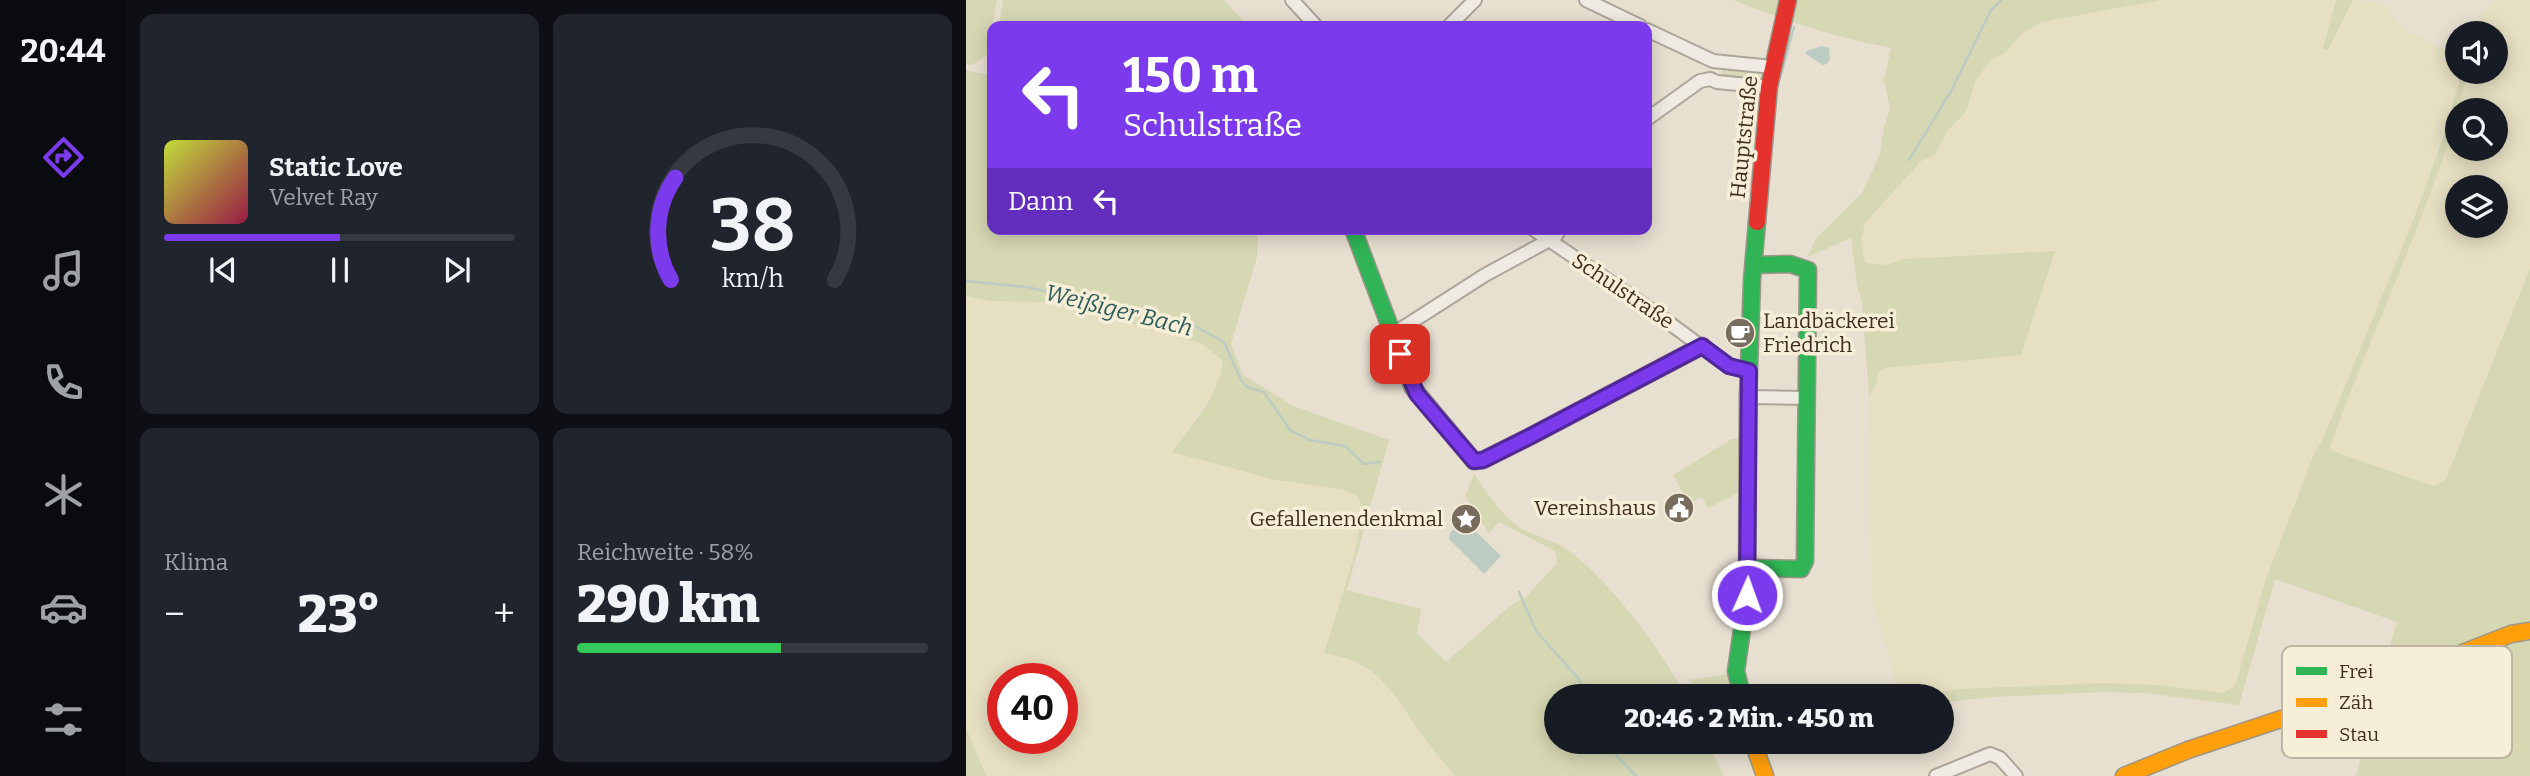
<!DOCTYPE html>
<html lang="de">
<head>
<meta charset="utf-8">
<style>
  :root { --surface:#171b24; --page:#20242c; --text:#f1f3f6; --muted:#9ea1a6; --line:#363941; --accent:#7c3aed }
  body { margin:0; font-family:Bitter,serif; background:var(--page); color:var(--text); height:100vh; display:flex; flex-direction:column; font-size:26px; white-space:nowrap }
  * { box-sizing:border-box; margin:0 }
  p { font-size:23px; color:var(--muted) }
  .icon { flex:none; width:38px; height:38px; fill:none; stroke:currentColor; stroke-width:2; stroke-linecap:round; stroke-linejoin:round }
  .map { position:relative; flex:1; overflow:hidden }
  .drawer { display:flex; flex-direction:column; gap:14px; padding:14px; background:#0d0f14; width:840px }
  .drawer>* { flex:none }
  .top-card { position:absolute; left:21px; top:21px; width:665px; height:214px; border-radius:14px; box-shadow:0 4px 18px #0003; background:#7c3aed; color:#fff; overflow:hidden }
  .controls { position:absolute; left:1479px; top:21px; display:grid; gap:14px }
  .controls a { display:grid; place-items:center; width:63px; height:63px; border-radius:50%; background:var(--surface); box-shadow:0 4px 18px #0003; font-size:35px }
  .speed { position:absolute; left:21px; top:663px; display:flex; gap:14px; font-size:35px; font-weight:700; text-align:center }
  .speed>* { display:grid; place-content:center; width:91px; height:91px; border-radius:50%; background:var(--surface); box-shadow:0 4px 18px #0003; line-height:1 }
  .speed .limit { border:10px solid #d22; background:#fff; color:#111 }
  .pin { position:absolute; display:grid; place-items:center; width:60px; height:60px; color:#fff; margin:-30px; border-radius:14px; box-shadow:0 4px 10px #0006 }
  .me { position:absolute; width:77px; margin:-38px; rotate:2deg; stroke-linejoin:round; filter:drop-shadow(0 0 5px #0008) }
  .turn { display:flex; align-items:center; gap:24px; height:147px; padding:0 21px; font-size:32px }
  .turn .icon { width:91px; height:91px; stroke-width:2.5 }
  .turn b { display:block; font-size:49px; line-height:60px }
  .then { display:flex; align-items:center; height:66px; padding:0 21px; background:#0003; gap:14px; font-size:26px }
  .big { font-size:52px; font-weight:800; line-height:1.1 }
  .drawer .widget { flex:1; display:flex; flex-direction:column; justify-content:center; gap:10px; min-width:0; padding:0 24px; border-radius:14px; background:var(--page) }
  .drawer .dial { align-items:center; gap:0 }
  .dial svg { height:182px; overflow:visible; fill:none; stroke:var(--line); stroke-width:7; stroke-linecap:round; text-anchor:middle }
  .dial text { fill:var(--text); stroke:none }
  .song { display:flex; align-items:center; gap:21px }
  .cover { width:84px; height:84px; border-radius:10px; background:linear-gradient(135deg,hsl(70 70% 55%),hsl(340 70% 35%)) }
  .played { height:7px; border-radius:4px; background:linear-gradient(90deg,var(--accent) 50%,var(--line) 50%) }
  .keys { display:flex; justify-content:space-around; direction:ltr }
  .heat { display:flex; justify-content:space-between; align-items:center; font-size:38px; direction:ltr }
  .charge { height:10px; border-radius:5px; background:linear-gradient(90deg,#34c759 58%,var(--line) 0) }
  .drawer .tiles { flex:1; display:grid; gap:14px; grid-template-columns:repeat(2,1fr) }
  .trip { position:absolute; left:578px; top:684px; width:410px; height:70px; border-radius:35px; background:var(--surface); box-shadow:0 4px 18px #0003; font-weight:800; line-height:70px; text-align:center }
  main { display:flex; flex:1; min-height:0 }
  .dock { display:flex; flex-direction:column; width:126px; justify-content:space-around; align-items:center; background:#090b0e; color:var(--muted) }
  .dock .icon { width:49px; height:49px }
  .dock .active { color:var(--accent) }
  .dock b { font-size:32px; color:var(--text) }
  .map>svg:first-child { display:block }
  .farmland { fill:#e6dfc2; fill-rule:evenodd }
  .green { fill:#d6d7b3 }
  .water { fill:#bcccc2 }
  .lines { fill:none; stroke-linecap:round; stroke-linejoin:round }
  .stream { stroke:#bcccc2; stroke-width:2.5 }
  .street-casing { stroke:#ada599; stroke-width:16 }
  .fast-casing { stroke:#9c958a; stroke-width:19 }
  .slow-casing { stroke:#9c958a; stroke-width:19 }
  .jam-casing { stroke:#9c958a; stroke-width:19 }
  .street { stroke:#efebe3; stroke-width:12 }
  .fast { stroke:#30b455; stroke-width:16 }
  .slow { stroke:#ff9f0a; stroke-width:16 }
  .jam { stroke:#e5322d; stroke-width:16 }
  .route-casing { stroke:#51269a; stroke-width:18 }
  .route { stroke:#7c3aed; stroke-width:12 }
  .labels { text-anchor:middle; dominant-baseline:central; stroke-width:7; stroke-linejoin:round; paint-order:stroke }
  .street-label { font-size:21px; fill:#3d2e20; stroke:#f7eed8 }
  .poi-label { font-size:21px; fill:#3d2e20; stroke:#f7eed8; text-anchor:end }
  .water-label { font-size:23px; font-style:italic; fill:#2f5d5a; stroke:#f7eed8 }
  .key { fill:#f7eed8; stroke:#bfb4a1; stroke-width:2 }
  .key-label { font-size:19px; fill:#3d2e20 }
</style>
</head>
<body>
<main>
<nav class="dock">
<b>20:44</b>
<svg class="icon active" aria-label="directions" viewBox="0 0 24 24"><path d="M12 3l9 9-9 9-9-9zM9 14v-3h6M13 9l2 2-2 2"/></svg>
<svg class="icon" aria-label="music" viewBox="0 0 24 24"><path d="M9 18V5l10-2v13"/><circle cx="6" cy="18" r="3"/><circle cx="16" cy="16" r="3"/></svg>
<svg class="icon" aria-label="phone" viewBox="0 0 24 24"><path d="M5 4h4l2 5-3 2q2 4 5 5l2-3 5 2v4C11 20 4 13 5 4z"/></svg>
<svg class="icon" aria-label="climate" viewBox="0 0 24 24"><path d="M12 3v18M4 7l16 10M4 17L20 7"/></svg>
<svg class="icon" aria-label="car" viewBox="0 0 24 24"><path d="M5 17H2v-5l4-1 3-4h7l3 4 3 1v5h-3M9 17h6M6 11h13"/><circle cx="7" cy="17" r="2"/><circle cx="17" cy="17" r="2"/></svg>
<svg class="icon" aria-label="filters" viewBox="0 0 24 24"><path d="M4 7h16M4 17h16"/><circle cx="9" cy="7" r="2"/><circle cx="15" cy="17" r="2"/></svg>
</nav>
<section class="drawer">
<div class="tiles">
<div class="widget">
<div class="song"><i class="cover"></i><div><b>Static Love</b><p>Velvet Ray</p></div></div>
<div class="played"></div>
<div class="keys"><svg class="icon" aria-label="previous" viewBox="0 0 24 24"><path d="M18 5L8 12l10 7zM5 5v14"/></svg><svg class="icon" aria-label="pause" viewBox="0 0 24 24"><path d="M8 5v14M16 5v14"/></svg><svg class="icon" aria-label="next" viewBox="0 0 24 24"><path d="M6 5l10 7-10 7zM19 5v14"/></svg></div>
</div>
<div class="widget dial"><svg viewBox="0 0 100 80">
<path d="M14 69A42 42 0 1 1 86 69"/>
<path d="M14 69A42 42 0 0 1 16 24" stroke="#7c3aed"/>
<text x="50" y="56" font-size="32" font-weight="700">38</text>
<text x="50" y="72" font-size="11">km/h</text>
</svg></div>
<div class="widget"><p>Klima</p>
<div class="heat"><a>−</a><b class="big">23°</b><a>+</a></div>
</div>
<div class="widget"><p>Reichweite · 58%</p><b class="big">290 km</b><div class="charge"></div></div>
</div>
</section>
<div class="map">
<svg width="1564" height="776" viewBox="0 0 1564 776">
  <rect width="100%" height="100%" fill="#e7e0d1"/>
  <g class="farmland">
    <polygon points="1195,0 1370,0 1358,48 1362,50 1387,0 1416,2 1437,29 1475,47 1491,59 1491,72 1496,72 1492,88 1445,226 1357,439 1348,454 1300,579 1269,686 1264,691 1258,693 1192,685 1140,683 993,689 948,696 938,695 932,692 905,594 903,397 911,382 911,373 918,368 1055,355 1088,251 938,259 922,265 899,263 895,240 899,223 955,161 968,156 982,130 1000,112 1010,80 1024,61 1040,52 1054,34 1076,22"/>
    <path d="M 1528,0 L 1564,0 L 1564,268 L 1480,479 L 1468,486 L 1365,451 L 1364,446 L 1383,394 L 1452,227 L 1491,112 L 1491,149 L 1530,149 L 1530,110 L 1491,110 L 1502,72 L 1530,72 L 1530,33 L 1507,33 L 1515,12 ZM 1491,187 L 1530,187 L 1530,226 L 1491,226 Z"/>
    <path d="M 0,296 L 24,301 L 88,302 L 235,343 L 256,361 L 257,370 L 252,384 L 207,452 L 379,490 L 392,497 L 397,512 L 387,560 L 358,653 L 373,655 L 399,668 L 421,684 L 457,736 L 489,776 L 20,776 L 0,728 ZM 37,679 L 96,679 L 96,738 L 37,738 Z"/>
  </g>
  <g class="green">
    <polygon points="0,0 31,0 22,54 6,65 0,64"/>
    <polygon points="37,0 258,0 282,26 33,26"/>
    <path d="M 767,0 L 1195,0 L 1076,22 L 1055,34 L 1040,52 L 1024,61 L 1010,80 L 1000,112 L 982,130 L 968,156 L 955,161 L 899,223 L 895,240 L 899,263 L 922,265 L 938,259 L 1089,251 L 1055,355 L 918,368 L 911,373 L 911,382 L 903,397 L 896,302 L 891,285 L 885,238 L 841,257 L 851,237 L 896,193 L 914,154 L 918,128 L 924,108 L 918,80 L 925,48 C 871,38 819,21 767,0 Z"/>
    <polygon points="1370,0 1387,0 1362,50 1357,49"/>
    <path d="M 26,62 L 26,229 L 292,229 L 291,257 L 265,344 L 276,374 L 327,406 L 423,440 L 381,590 L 455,609 L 451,633 L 480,662 L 544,606 L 561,596 L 591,563 L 589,551 L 533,522 L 523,533 L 499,496 L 508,474 C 522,493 536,518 558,530 C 572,537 589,541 602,550 C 643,580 697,651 719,696 L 590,696 L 590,742 L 741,742 L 758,776 L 489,776 C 479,763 468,751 458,738 C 428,696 416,662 358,653 L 387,560 L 397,512 L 392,497 L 379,490 L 306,479 L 206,452 C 223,428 258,389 256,360 L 235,343 L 88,302 L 24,301 L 0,296 L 0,70 L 24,75 Z"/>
    <polygon points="757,67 794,70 795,81 755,76"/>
    <path d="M 1496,72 L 1502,72 C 1496,94 1491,116 1484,138 C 1449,243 1402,342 1364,446 L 1366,451 L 1468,486 L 1480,479 L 1564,268 L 1564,626 L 1437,670 L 1427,665 L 1421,655 L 1431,622 L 1309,579 L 1273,705 L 1178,693 L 1139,692 L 1026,697 L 975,703 L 975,696 L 932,696 L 932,692 L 948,696 L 993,689 L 1140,683 L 1192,685 L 1258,693 L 1269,686 L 1300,579 L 1348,454 L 1357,439 L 1445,226 L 1476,140 Z"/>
    <polygon points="766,439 775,439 774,492 742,508 736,497 723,504 707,475"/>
    <polygon points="1564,637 1564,776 1390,776 1409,702 1415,694 1485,662"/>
    <polygon points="764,674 769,696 737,696 724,680"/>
    <polygon points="0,728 1,730 20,776 0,776"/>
  </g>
  <g class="water">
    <polygon points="856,46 863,48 864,59 861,64 857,65 840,54 840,51"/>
    <polygon points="497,519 535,556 518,574 483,539 484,533"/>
  </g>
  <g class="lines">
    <g class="stream">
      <polyline points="814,78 828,27"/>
      <polyline points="943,160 985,91 1025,10 1035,0"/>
      <polyline points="0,281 60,287 131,302 197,321 229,326 258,342 275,380 281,387 298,392 324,430 344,440 379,446 398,464 413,462"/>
      <polyline points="553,592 570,631 612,678 621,696"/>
      <polyline points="638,742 670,776"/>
    </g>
    <g class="street-casing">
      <g id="street">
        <polyline points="326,0 350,26"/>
        <polyline points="620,0 674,26"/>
        <polyline points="483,26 509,0"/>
        <polyline points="681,30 747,61 806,67"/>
        <polyline points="744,79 751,82 803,87"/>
        <polyline points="681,119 734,81 744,79"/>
        <polyline points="567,229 687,311 763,367 783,371"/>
        <polyline points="427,334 519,275 589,237 594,229"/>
        <polyline points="782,397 839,398"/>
        <polyline points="970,776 1024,754 1034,758 1050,776"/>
      </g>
    </g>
    <g class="fast-casing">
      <g id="fast">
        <polyline points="387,229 447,388 508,461 517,460 563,437 736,346"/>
        <polyline points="782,568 835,569 839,561 842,270 824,264 788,265"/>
        <polyline points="776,696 770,671 781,595 782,397 786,280 791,222"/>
      </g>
    </g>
    <g class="slow-casing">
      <g id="slow">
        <polyline points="787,742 799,776"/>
        <polyline points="1158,776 1222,750 1399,691 1545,634 1564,631"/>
      </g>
    </g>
    <g class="jam-casing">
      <polyline id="jam" points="791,222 803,87 822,0"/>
    </g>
    <use href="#street" class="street"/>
    <use href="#fast" class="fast"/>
    <use href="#slow" class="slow"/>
    <use href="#jam" class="jam"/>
  </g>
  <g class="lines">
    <g class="route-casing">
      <polyline id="route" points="434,354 451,394 508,461 517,460 563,437 736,346 763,366 783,371 781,595"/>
    </g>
    <use href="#route" class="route"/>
  </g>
  <defs>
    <g id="cafe-disc" transform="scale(1.575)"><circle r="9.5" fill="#786c5e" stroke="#f7eed8"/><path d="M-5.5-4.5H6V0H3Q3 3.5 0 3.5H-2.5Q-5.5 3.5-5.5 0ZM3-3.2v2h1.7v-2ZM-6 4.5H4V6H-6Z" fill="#fff"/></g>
    <g id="civic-disc" transform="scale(1.575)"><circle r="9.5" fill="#786c5e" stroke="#f7eed8"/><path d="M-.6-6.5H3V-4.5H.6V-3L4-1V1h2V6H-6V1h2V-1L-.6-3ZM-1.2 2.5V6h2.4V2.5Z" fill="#fff"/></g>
    <g id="sight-disc" transform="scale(1.575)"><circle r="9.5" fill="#786c5e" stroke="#f7eed8"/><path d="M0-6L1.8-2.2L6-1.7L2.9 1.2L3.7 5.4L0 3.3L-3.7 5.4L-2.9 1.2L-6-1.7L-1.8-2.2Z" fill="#fff"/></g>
  </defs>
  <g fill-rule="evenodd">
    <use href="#cafe-disc" x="774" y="333"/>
    <use href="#civic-disc" x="713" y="508"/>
    <use href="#sight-disc" x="500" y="519"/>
  </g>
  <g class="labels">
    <g class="street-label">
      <text transform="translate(778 137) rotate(-84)">Hauptstraße</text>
      <text transform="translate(657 291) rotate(34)">Schulstraße</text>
    </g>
    <g class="poi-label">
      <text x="797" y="321" text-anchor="start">Landbäckerei<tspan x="797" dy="24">Friedrich</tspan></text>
      <text x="690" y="508">Vereinshaus</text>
      <text x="477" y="519">Gefallenendenkmal</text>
    </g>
    <g class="water-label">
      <text transform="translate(153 310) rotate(14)">Weißiger Bach</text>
    </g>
  </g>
  <rect x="1316" y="646" width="230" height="112" rx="10" class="key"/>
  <rect x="1330" y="667" width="31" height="8" fill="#30b455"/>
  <rect x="1330" y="698" width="31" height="9" fill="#ff9f0a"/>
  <rect x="1330" y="730" width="31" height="8" fill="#e5322d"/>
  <g class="key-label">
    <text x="1373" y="678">Frei</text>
    <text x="1373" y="709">Zäh</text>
    <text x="1373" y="741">Stau</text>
  </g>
</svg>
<div class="controls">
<a><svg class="icon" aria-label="sound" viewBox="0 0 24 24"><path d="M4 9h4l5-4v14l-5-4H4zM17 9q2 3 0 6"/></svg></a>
<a><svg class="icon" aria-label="search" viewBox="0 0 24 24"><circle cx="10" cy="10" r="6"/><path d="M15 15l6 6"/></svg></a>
<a><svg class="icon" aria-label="layers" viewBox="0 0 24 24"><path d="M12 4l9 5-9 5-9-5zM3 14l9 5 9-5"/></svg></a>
</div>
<div class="speed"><div class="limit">40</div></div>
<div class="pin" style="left:434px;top:354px;background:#d93025"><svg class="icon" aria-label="arrive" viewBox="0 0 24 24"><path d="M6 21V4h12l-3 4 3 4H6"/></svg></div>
<svg class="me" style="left:781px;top:595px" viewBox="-20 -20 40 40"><circle r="17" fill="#7c3aed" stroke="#fff" stroke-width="3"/><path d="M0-11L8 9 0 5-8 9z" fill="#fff"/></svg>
<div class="trip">20:46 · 2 Min. · 450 m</div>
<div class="top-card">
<div class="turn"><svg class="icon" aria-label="left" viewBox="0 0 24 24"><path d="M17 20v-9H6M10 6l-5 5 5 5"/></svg><div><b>150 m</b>Schulstraße</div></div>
<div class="then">Dann<svg class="icon" aria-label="left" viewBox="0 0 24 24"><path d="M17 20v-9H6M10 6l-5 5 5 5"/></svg></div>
</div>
</div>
</main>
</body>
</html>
